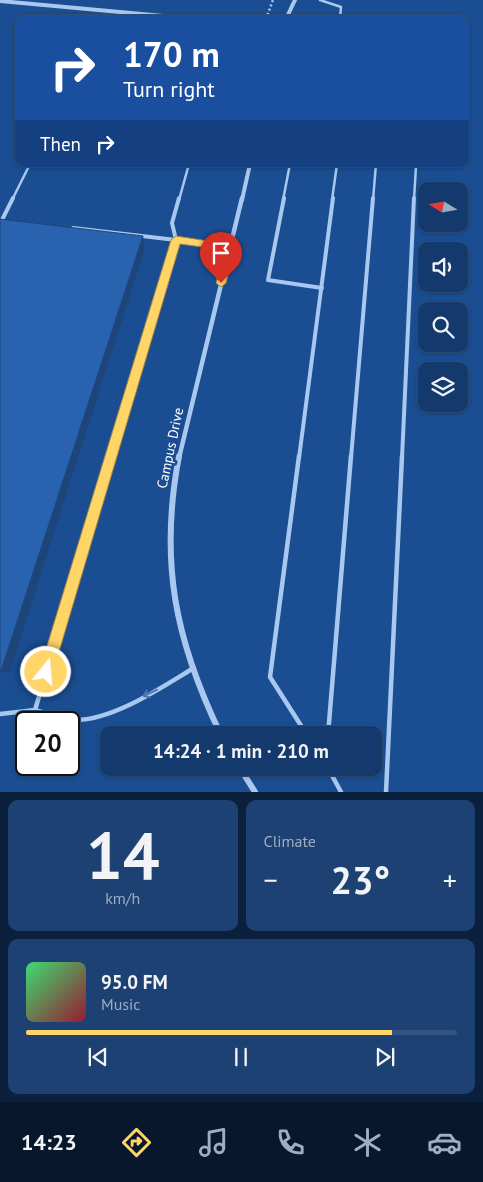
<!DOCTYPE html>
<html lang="en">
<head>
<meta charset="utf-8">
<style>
  :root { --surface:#143a6d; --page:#1d4172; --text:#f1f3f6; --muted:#9dadc2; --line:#335480; --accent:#ffd567 }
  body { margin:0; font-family:"PT Sans",sans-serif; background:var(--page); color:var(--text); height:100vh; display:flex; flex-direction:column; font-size:19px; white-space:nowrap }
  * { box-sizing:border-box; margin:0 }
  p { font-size:16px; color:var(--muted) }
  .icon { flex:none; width:28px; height:28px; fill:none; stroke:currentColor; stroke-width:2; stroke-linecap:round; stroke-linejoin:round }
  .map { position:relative; height:792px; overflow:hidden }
  .drawer { display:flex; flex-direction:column; gap:8px; padding:8px; background:#0b203c; flex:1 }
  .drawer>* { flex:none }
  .hud { position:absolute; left:15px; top:15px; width:454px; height:152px; border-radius:10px; box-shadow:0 1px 4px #0004,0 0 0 1px var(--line); background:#1a4fa0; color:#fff; overflow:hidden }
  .needle { width:32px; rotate:281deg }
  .tools { position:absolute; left:418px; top:182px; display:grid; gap:10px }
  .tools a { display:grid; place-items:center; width:50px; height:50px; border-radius:10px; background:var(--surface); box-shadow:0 1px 4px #0004,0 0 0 1px var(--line); font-size:25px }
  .speed { position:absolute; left:15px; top:711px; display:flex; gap:10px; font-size:25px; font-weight:700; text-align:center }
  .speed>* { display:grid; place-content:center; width:65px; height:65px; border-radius:50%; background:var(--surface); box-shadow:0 1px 4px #0004,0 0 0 1px var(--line); line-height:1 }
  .speed .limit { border:2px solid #111; border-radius:8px; background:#fff; color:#111 }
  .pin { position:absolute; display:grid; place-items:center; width:42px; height:42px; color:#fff; margin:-51px -21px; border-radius:50% 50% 50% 0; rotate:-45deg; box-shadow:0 0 5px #0007 }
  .pin .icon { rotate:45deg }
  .me { position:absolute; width:55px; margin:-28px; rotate:17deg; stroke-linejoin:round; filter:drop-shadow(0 0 4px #0008) }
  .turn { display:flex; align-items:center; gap:18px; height:105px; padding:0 25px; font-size:22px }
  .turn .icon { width:65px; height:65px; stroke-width:2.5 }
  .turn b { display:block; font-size:35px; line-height:42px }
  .then { display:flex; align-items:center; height:48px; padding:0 25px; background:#0003; gap:10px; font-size:19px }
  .big { font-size:38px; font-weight:700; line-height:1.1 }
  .drawer .tile { flex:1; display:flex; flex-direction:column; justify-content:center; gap:8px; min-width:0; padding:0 18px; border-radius:10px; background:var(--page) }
  .drawer .dial { align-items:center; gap:0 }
  .dial b { font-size:65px; line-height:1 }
  .song { display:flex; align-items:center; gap:15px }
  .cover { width:60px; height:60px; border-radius:8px; background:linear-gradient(135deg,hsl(140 70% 55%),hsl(350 70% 35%)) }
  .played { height:5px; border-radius:2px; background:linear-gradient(90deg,var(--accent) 85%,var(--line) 85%) }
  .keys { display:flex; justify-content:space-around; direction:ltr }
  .heat { display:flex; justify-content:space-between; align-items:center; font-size:28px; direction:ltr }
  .drawer .tiles { flex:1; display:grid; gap:8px; grid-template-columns:1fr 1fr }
  .tile:last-child { grid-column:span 2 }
  .trip { position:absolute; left:100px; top:726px; width:282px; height:50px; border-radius:10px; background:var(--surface); box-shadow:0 1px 4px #0004,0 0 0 1px var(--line); font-weight:700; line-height:50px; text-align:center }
  .menu { display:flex; height:80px; justify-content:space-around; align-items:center; background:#08172c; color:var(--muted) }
  .menu .icon { width:35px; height:35px }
  .menu .current { color:var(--accent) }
  .menu b { font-size:22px; color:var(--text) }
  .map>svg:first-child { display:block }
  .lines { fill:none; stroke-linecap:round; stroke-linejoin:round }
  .path { stroke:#a9c8ef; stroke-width:2.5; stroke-dasharray:2 2.5; stroke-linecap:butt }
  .service-far2 { stroke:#a9c8ef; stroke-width:2.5 }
  .service-far1 { stroke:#a9c8ef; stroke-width:4 }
  .service { stroke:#a9c8ef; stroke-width:4.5 }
  .minor-far2 { stroke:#a9c8ef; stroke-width:4 }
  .minor-far1 { stroke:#a9c8ef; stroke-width:4.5 }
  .minor { stroke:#a9c8ef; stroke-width:6 }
  .shaded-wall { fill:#1d457a }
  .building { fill:#2963af; stroke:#1d457a }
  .oneway { stroke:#4c78b2 }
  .route { fill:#ffd567; stroke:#a68a43 }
  .labels { text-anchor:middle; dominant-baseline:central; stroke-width:5; stroke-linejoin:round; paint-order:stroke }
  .street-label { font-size:14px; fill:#fff; stroke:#1a4d91 }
</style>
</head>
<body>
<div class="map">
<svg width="483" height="792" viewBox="0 0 483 792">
  <rect width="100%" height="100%" fill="#1a4d91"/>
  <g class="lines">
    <polyline class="path" points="266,19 273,0"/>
    <g class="service-far2">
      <polyline points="320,0 341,7 340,19"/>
      <polyline points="393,164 416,166 414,200"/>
      <polyline points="12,200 30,164"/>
      <polyline points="179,200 189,164"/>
      <polyline points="283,200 290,164"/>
      <polyline points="332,200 337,164"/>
      <polyline points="373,200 376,164"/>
    </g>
    <g class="service-far1">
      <polyline points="284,198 268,280 322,288"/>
      <polyline points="2,220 13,198"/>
      <polyline points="73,228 176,240 172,223 179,198"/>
      <polyline points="111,458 176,240 230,247"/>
      <polyline points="299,458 333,198"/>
      <polyline points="351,458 373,198"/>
      <polyline points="402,458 414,198"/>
    </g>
    <g class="service">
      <path d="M 111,456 L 35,710 C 47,713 59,719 72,720 C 110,722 161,688 192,669"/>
      <polyline points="299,456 270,677 307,735"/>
      <polyline points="0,714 35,710"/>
      <polyline points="328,735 351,456"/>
      <polyline points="328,768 341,792"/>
      <polyline points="386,792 402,456"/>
    </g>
    <g class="minor-far2">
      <polyline points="0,1 196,19"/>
      <polyline points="286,19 295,0"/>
      <polyline points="242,200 250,164"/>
    </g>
    <polyline class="minor-far1" points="179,458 242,198"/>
    <g class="minor">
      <path d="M 179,456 C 159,561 175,640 221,735"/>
      <polyline points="240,768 255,792"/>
    </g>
  </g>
  <polygon class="shaded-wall" points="143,236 145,248 9,674 1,671"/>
  <polygon class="building" points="0,219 143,236 1,671 0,671"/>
  <defs><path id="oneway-shaft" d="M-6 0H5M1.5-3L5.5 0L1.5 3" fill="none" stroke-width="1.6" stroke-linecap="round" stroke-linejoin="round" transform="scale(1.25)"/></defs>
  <use class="oneway" href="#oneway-shaft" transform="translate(150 693) rotate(155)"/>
  <polygon class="route" points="176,236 234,245 235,247 226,283 221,287 216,283 225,250 180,244 53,672 51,677 46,679 41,677 39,672 171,240"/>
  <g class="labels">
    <g class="street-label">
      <text transform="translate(170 448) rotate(-78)">Campus Drive</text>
    </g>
  </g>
</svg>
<div class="tools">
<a><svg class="needle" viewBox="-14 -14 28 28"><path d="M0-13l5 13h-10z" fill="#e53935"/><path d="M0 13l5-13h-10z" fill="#9dadc2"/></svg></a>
<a><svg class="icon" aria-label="sound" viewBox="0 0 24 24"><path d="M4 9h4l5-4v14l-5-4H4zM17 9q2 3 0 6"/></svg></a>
<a><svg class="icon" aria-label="search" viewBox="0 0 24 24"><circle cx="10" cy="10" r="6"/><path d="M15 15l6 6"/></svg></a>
<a><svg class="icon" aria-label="layers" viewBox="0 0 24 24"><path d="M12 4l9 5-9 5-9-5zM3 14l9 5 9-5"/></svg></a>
</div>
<div class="speed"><div class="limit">20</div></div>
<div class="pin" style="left:221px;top:283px;background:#d93025"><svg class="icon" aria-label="arrive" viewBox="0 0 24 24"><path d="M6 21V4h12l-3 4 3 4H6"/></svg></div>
<svg class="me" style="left:46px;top:672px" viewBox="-20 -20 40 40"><circle r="17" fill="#ffd567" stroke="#fff" stroke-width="3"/><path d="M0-11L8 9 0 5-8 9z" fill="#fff"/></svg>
<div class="trip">14:24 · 1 min · 210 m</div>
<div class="hud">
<div class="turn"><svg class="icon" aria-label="right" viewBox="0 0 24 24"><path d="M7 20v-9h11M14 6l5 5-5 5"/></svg><div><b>170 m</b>Turn right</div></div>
<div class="then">Then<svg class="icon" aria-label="right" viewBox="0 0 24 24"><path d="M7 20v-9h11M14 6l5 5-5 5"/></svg></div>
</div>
</div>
<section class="drawer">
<div class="tiles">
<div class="tile dial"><b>14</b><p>km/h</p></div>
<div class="tile"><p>Climate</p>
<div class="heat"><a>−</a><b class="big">23°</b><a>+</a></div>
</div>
<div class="tile">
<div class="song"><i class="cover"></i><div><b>95.0 FM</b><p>Music</p></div></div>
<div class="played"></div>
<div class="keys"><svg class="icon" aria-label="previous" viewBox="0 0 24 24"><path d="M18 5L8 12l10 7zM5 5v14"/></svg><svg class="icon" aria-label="pause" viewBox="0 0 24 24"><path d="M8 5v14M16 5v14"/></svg><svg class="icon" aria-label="next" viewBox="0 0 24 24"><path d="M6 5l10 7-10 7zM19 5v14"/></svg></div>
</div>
</div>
</section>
<nav class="menu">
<b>14:23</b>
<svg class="icon current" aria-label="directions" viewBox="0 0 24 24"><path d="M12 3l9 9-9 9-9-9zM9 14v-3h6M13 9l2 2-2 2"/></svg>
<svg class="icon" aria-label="music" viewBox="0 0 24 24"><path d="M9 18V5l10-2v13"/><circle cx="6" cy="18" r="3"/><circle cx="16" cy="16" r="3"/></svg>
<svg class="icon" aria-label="phone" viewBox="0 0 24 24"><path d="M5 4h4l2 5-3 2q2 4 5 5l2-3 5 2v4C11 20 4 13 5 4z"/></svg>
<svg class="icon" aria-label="climate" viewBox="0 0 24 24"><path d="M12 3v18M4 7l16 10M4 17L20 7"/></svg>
<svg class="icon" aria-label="car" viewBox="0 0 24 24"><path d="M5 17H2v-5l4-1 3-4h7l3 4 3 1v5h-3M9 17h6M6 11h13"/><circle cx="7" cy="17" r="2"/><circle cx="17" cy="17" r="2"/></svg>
</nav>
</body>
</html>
